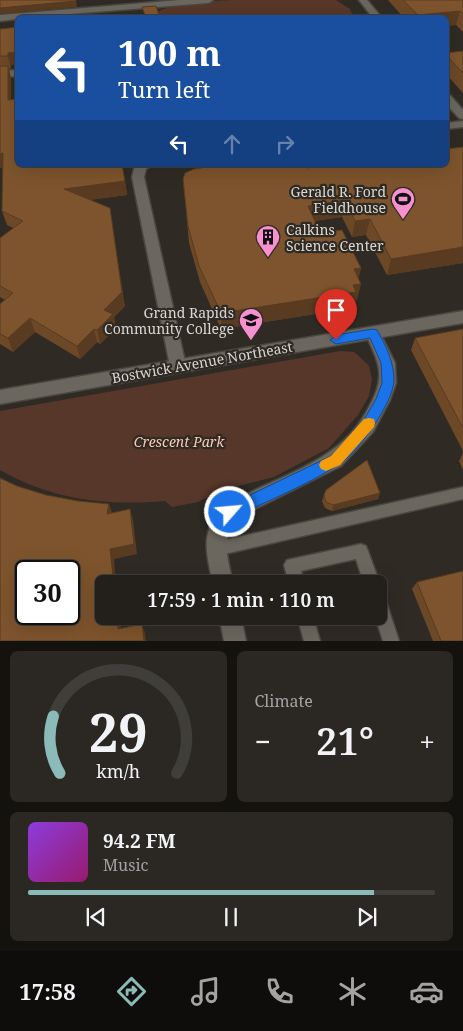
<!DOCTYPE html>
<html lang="en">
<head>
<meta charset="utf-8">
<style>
  :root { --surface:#23201b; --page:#2b2824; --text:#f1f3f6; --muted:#a3a3a3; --line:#403e3a; --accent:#8bbbb9 }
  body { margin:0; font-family:"Noto Serif",serif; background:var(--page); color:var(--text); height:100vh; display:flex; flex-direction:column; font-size:19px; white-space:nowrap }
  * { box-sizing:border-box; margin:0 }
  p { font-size:16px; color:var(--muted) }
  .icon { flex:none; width:28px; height:28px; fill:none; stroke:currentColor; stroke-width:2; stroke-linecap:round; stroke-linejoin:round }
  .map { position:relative; height:641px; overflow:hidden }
  .panel { display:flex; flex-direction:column; gap:10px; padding:10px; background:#13120f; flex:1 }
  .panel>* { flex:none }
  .guide { position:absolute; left:15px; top:15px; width:434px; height:152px; border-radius:8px; box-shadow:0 5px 20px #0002,0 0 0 1px var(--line); background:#1a4fa0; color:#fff; overflow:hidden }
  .speed { position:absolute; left:15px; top:560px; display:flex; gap:10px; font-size:25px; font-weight:700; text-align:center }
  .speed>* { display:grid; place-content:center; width:65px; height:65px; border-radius:50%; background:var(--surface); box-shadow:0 5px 20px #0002,0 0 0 1px var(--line); line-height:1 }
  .speed .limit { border:2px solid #111; border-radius:8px; background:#fff; color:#111 }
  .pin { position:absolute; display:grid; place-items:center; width:42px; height:42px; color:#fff; margin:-51px -21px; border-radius:50% 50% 50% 0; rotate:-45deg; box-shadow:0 0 5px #0007 }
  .pin .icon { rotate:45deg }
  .me { position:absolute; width:55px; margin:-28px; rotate:63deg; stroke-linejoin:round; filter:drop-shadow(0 0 4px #0008) }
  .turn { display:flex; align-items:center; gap:18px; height:105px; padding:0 20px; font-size:22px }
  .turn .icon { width:65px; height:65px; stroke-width:2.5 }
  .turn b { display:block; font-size:35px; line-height:42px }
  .lanes { display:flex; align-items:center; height:48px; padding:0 20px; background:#0003; justify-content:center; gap:25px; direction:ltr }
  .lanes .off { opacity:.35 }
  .big { font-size:38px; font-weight:600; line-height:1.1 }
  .panel .card { flex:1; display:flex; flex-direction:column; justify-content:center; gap:8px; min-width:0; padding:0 18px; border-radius:8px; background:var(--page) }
  .panel .dial { align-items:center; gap:0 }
  .dial svg { height:130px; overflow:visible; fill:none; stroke:var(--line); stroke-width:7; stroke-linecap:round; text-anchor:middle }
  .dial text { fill:var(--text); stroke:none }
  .song { display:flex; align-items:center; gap:15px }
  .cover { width:60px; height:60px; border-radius:8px; background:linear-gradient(135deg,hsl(270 70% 55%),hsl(320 70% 35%)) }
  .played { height:5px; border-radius:2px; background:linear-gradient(90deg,var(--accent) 85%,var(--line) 85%) }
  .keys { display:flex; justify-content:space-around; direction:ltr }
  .heat { display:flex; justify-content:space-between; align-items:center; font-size:28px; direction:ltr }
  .panel .tiles { flex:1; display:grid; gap:10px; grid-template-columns:1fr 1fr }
  .card:last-child { grid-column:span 2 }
  .trip { position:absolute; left:95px; top:575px; width:292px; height:50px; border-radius:8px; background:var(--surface); box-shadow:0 5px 20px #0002,0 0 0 1px var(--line); font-weight:600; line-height:50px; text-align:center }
  .tabs { display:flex; height:80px; justify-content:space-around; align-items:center; background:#0e0d0b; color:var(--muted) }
  .tabs .icon { width:35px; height:35px }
  .tabs .on { color:var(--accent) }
  .tabs b { font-size:22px; color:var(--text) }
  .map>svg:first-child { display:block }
  .green { fill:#573729 }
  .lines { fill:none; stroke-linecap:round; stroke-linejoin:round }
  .lane-casing { stroke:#494640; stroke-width:3 }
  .street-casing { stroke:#494640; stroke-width:3 }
  .secondary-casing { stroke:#494640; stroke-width:3 }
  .lane { fill:#6b675f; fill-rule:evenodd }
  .street { fill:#6b675f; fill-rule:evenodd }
  .secondary { fill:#6b675f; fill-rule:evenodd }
  .wall { fill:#6c4827 }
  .shaded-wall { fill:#583b20 }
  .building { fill:#7d542d; stroke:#583b20; fill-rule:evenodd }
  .route { fill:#1a73e8; stroke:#114b97 }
  .slow { fill:#f59e0b }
  .labels { text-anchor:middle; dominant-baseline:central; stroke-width:4.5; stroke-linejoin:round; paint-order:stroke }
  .poi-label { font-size:14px; fill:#d9d7d2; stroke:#2f2b24; text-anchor:end }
  .street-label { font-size:14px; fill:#d9d7d2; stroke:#2f2b24 }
  .park-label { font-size:14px; font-style:italic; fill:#fbc8b4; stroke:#2f2b24 }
</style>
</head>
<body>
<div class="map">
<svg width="463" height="641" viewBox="0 0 463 641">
  <rect width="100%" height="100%" fill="#2f2b24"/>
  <g class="green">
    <path d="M 232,0 L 336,0 L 350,9 L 354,18 L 148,18 C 171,0 205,2 232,0 Z"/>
    <path d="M 340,351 L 354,352 L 361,358 L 369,366 L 372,379 L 369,396 L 358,415 L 329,448 L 274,477 L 222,490 L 198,502 L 172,507 L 165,501 C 105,506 53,500 0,470 L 0,411 Z"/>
  </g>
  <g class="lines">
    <g class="lane-casing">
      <g id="lane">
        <polygon points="463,487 463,499 216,556 211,554 209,549 211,544 216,542"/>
        <polygon points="361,544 366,546 368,551 380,584 379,586 379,584 364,584 356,559 301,571 305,584 289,584 284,565 287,560"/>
        <polygon points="379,596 385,598 399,641 383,641 375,616 379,616"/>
        <polygon points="297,616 313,616 320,641 304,641"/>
      </g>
    </g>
    <g class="street-casing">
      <g id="street">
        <polygon points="180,0 213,0 209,3 18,18 18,19 0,21 0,15"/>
        <polygon points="18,70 18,76 0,77 0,71"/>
        <polygon points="463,121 463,127 446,129 446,123"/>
        <polygon points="135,165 152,165 146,169 144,177 186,366 184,370 178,372 172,370 170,366 132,177"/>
        <path d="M 373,327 L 378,329 L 395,363 L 396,383 L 390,400 L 373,432 L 341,466 L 237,518 C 220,543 228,557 233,584 L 213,584 C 209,564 201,540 213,521 C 223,503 237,499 255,490 C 295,471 342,455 365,414 C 386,378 382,369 365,333 L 368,329 Z"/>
        <polygon points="219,616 241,616 246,641 224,641"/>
      </g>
    </g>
    <g class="secondary-casing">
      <g id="secondary">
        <polygon points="359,0 367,0 382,18 373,18"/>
        <polygon points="446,94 450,95 463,110 463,119 459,118 446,104"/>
        <polygon points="463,311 463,323 0,404 0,390"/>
      </g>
    </g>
    <use href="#lane" class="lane"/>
    <use href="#street" class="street"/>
    <use href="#secondary" class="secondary"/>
  </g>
  <g class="wall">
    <polygon points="388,0 463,0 463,32 456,25 446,26 446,18 404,18"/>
    <polygon points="0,29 11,65 11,68 9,69 11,78 11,99 125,181 127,195 89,200 125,306 114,317 116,328 100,344 97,342 80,359 35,332 13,352 0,344 0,304 5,300 0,297 0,238 13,228 7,225 2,211 3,167 0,168"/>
    <polygon points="463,51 463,93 446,74 446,53"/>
    <polygon points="463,147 463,263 387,275 366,235 352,237 342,217 315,221 320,232 361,268 358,279 357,300 354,301 353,308 221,329 200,282 189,243 183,179 212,166 211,165 305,165 306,168"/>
    <polygon points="463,329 463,451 411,350 415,338"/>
    <polygon points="463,453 463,470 459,461"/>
    <polygon points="380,493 378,499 332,511 325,508 322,501 324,495"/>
    <polygon points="417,582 463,641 433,641 412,589"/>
  </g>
  <g class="shaded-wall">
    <polygon points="76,0 77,7 0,14 0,8"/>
    <polygon points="460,11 456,25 446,26 446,18 417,18 418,15"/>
    <polygon points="18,52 18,65 11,65 11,68 8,56 8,53"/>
    <polygon points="8,66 11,78 11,113 8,100"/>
    <polygon points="3,153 7,167 0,168 0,154"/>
    <polygon points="125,181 127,195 67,203 64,189"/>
    <polygon points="345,200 342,217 306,222 308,206"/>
    <polygon points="370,219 366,235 352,237 355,221"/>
    <polygon points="112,222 125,306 114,317 116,328 100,344 97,330 104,310"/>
    <polygon points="463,247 463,263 387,275 391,259"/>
    <polygon points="361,268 357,284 361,284 357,300 354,301 353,308 221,329 221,313 354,269"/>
    <polygon points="30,318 35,332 13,352 8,338"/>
    <polygon points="94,329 97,342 80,359 77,346"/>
    <polygon points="380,493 378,499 332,511 333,505"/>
    <polygon points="109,504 113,515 107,514"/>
    <polygon points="130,509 133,520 137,554 114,559 116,584 114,584 110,549"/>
    <polygon points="117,616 120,616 122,638 118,629"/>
    <polygon points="142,624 145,633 146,641 144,641"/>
  </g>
  <g class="building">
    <polygon points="0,0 76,0 76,1 0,8"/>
    <polygon points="403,0 463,0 463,14 460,11 418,15"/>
    <polygon points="156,6 160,18 146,18 142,7"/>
    <polygon points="18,27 18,52 8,53 8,56 0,56 0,29"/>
    <polygon points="463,51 463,73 446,55 446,53"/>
    <polygon points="0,66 8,66 8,100 18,99 18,165 122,165 125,181 64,189 110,208 122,292 104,310 113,314 97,330 94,329 77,346 30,318 8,338 0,334 0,304 13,293 0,286 0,238 23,221 2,211 3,153 0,154"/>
    <polygon points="463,147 463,247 391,259 370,219 355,221 345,200 308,206 320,232 342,230 361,268 354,269 361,284 353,285 356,292 221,313 199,266 188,226 183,179 185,173 194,169 214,166 214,165 305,165 306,168 326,165 446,165 446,149"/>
    <polygon points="463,329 463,428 415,338"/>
    <polygon points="367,460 380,493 333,505 326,502 324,495 326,490"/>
    <path d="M 0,478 L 17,486 L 46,495 L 78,501 L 109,504 L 107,514 L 130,509 L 134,544 L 110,549 L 114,584 L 104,584 L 104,616 L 117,616 L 118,629 L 142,624 L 144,641 L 0,641 ZM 26,571 L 69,571 L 69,614 L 26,614 Z"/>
    <polygon points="463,571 463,641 441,641 417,582"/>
  </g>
  <path class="route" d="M 373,329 L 377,330 C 386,346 394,362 394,380 C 394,402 357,454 338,465 C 307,485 269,500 235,517 L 230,519 L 225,517 L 223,512 L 225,507 L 331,456 L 362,423 L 376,399 L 382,383 L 381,363 L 370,338 L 336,344 L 330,340 L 336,335 Z"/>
  <polygon class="slow" points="369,418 374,419 375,423 374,427 340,465 326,471 321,469 319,465 321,461 331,456 364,419"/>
  <defs>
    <g id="stadium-pin" transform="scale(1.25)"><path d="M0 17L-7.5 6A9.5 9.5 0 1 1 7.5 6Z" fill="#f690d0" stroke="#2f2b24"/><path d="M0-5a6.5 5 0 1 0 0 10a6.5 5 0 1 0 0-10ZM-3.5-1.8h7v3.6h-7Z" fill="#111"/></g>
    <g id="building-pin" transform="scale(1.25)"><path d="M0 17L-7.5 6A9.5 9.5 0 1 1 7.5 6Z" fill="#f690d0" stroke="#2f2b24"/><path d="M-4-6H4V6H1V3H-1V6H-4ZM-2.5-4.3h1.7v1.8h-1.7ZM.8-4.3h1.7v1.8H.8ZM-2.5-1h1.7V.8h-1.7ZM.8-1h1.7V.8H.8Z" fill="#111"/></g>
    <g id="university-pin" transform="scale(1.25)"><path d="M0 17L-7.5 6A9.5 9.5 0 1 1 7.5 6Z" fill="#f690d0" stroke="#2f2b24"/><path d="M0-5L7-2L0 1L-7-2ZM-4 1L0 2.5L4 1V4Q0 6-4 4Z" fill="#111"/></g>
  </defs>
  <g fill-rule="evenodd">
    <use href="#stadium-pin" x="403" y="199"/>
    <use href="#building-pin" x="268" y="237"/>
    <use href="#university-pin" x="251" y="320"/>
  </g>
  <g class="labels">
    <g class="poi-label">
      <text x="386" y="191">Gerald R. Ford<tspan x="386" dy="16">Fieldhouse</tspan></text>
      <text x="286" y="229" text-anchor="start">Calkins<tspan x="286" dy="16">Science Center</tspan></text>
      <text x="234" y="312">Grand Rapids<tspan x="234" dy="16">Community College</tspan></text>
    </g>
    <g class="street-label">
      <text transform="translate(202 362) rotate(-10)">Bostwick Avenue Northeast</text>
    </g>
    <g class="park-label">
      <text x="179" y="441">Crescent Park</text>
    </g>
  </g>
</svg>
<div class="speed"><div class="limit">30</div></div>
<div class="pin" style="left:336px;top:340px;background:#d93025"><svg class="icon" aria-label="arrive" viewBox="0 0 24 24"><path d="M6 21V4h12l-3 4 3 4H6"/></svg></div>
<svg class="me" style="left:230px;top:512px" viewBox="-20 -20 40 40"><circle r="17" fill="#1a73e8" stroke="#fff" stroke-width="3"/><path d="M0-11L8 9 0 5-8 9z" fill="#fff"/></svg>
<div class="trip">17:59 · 1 min · 110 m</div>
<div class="guide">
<div class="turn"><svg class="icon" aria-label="left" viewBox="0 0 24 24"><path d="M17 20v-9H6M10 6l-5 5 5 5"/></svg><div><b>100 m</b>Turn left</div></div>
<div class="lanes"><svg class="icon" aria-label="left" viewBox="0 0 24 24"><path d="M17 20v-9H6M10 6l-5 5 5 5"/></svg><svg class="icon off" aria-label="ahead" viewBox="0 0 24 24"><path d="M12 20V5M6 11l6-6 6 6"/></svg><svg class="icon off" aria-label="right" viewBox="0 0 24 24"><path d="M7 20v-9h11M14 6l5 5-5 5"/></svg></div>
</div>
</div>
<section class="panel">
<div class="tiles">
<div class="card dial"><svg viewBox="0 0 100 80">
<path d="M14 69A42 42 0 1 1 86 69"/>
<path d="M14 69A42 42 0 0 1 10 34" stroke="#8bbbb9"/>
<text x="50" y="56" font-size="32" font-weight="700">29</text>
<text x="50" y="72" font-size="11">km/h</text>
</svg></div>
<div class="card"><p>Climate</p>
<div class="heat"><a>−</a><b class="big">21°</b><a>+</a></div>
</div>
<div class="card">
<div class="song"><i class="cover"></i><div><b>94.2 FM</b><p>Music</p></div></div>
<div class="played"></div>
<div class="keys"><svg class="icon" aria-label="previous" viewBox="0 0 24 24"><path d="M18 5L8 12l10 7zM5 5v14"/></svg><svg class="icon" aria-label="pause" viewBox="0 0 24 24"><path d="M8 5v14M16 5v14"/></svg><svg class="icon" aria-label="next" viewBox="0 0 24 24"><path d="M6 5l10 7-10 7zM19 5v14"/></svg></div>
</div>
</div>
</section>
<nav class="tabs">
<b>17:58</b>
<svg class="icon on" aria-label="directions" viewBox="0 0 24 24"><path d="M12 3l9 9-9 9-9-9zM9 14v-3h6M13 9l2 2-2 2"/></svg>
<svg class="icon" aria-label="music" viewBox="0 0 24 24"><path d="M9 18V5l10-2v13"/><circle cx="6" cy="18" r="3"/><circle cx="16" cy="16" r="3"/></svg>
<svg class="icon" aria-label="phone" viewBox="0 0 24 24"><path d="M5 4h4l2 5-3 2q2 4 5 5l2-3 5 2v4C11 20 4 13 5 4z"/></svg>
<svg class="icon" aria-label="climate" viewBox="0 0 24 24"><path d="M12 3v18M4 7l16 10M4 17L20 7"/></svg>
<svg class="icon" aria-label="car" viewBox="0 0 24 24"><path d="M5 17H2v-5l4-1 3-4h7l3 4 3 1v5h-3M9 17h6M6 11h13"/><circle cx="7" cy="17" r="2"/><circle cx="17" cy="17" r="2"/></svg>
</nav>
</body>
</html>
